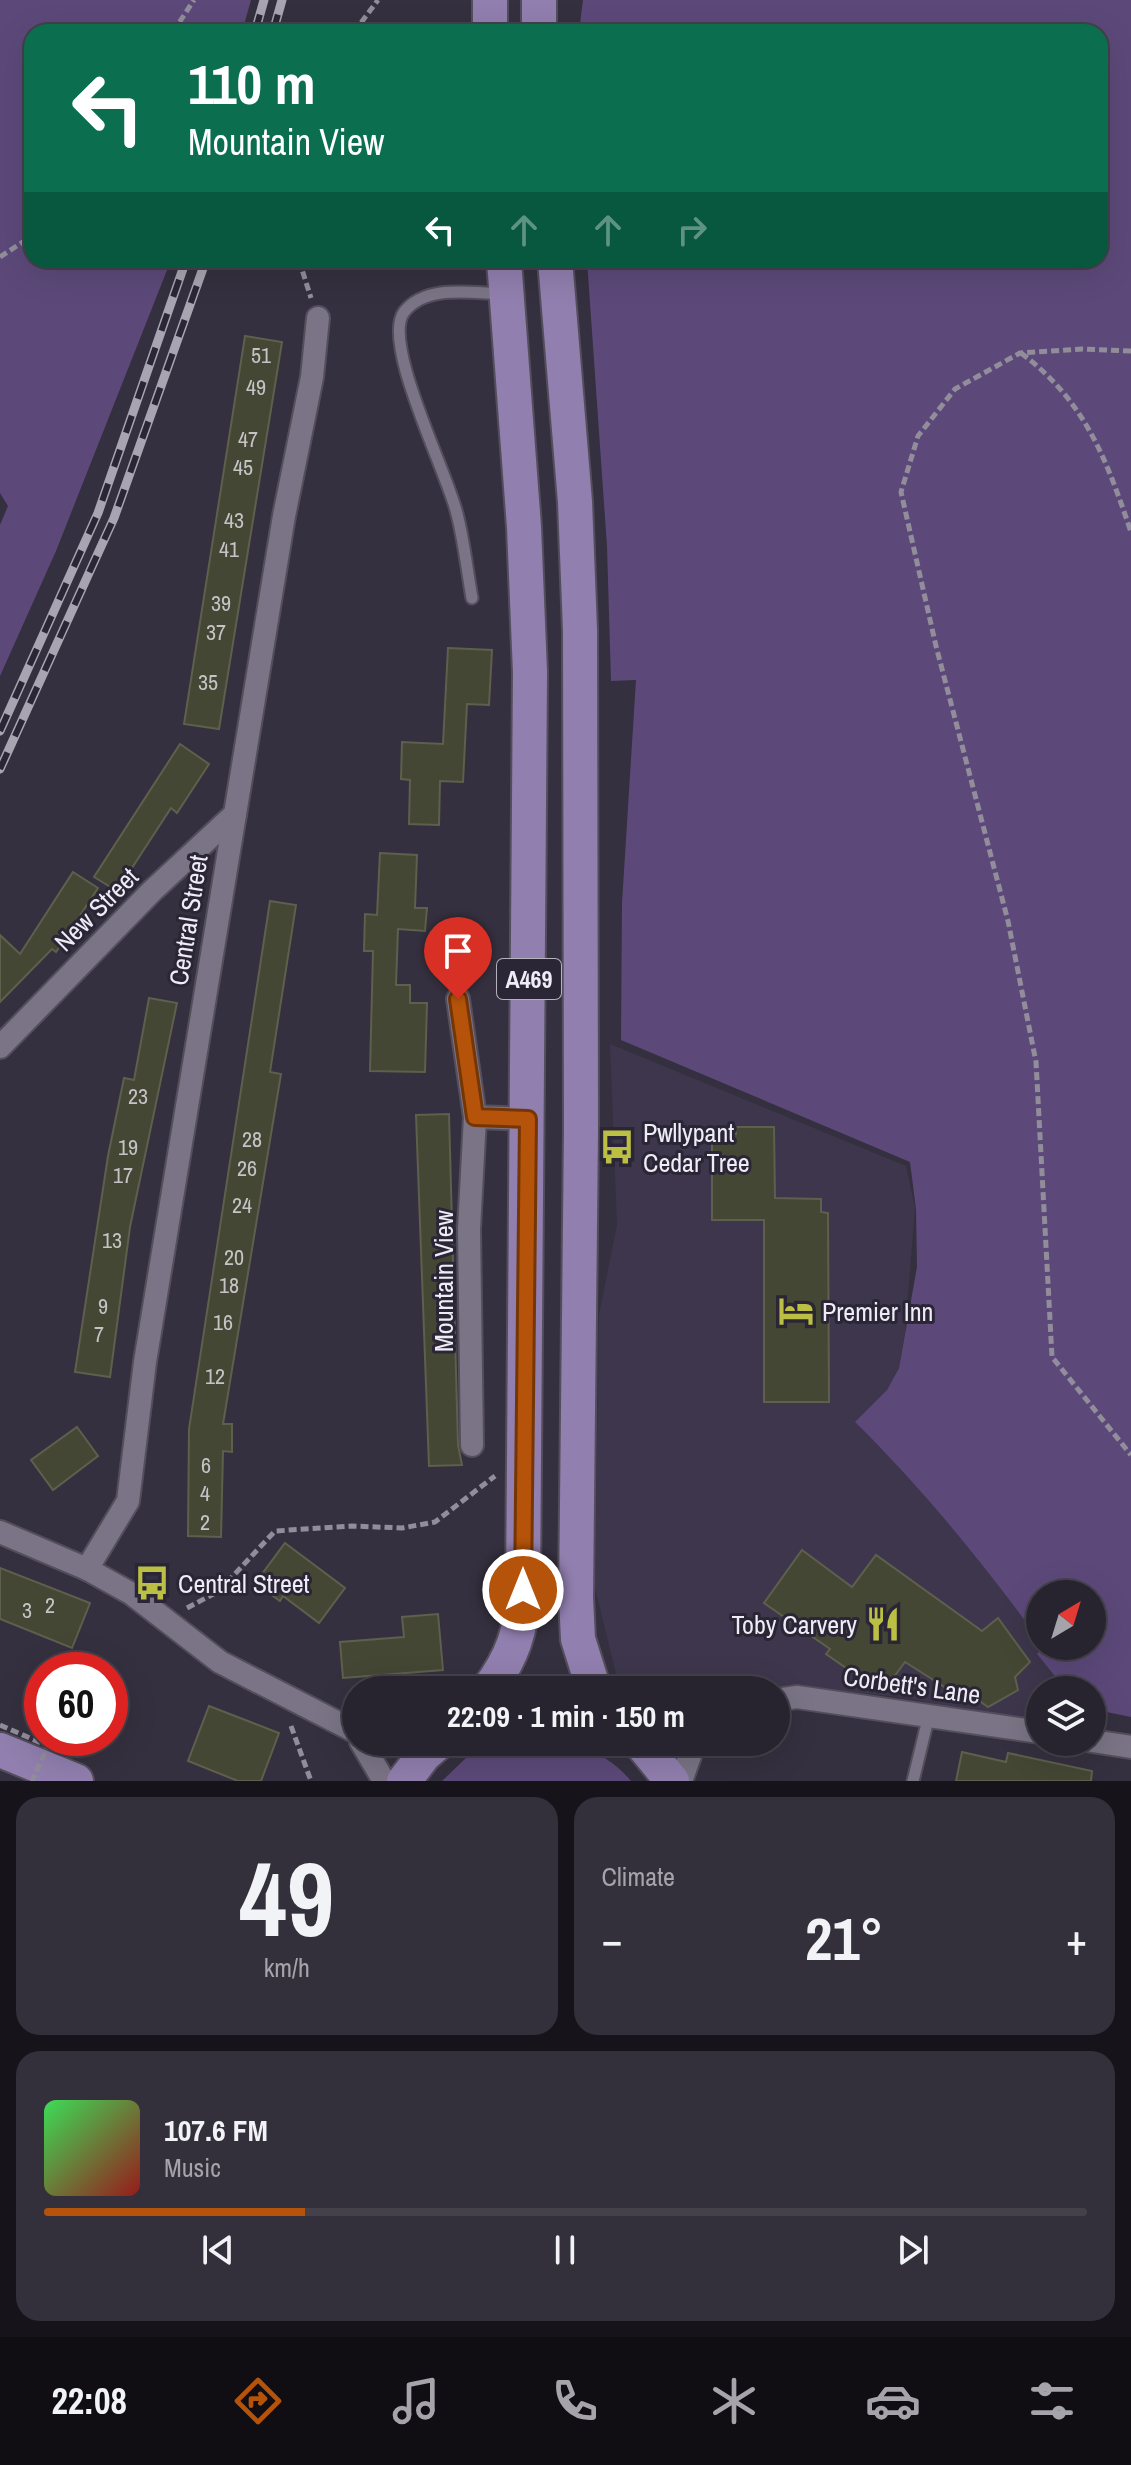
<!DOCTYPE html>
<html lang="en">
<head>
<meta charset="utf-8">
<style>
  :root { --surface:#28242f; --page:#34303b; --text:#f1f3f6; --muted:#a5a4aa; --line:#44414b; --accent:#b45309 }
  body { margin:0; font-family:"Archivo Narrow",sans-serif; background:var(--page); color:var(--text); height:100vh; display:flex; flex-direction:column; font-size:30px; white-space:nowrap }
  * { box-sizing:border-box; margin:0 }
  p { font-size:26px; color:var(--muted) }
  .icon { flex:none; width:44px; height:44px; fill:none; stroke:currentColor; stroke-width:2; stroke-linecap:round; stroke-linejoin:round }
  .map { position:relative; height:1781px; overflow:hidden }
  .sheet { display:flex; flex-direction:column; gap:16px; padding:16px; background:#16141a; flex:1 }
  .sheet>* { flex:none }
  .top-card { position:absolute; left:24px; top:24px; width:1084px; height:244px; border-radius:24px; box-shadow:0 8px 32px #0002,0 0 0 2px var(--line); background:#0b6e4f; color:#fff; overflow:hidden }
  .needle { width:52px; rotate:38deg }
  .tools { position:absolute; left:1026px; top:1580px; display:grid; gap:16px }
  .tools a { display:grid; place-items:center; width:80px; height:80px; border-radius:50%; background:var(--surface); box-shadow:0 8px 32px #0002,0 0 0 2px var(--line); font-size:40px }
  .speed { position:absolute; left:24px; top:1652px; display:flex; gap:16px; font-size:40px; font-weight:700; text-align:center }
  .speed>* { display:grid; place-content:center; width:104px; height:104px; border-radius:50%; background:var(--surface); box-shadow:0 8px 32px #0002,0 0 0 2px var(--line); line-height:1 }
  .speed .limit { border:12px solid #d22; background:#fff; color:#111 }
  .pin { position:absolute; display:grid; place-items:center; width:68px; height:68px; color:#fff; margin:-82px -34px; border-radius:50% 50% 50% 0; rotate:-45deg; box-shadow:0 0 8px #0007 }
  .pin .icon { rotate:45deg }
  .me { position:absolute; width:88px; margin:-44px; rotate:0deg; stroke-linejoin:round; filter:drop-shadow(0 0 6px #0008) }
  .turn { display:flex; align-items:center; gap:28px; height:168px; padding:0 32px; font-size:36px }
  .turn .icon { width:104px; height:104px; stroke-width:2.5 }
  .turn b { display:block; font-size:56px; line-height:68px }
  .lanes { display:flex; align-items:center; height:76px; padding:0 32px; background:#0003; justify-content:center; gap:40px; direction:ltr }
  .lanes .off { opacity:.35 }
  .big { font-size:60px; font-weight:800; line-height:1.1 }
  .sheet .card { flex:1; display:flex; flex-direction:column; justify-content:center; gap:12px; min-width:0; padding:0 28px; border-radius:24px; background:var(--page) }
  .sheet .dial { align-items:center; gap:0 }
  .dial b { font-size:104px; line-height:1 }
  .song { display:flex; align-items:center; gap:24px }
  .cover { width:96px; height:96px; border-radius:12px; background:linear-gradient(135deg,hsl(130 70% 55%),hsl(0 70% 35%)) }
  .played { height:8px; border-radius:4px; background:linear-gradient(90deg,var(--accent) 25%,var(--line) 25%) }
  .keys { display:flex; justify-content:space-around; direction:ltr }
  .heat { display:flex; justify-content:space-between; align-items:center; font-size:44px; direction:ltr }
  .sheet .tiles { flex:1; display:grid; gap:16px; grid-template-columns:1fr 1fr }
  .card:last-child { grid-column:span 2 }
  .trip { position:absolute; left:342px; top:1676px; width:448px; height:80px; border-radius:40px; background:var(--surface); box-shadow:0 8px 32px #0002,0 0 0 2px var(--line); font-weight:800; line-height:80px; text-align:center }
  .dock { display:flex; height:128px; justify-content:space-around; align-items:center; background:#100e13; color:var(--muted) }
  .dock .icon { width:56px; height:56px }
  .dock .on { color:var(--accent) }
  .dock b { font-size:36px; color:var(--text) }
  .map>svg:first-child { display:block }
  .built { fill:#3e364c }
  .green { fill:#5c497a }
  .building { fill:#454735; stroke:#5e5f4c; stroke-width:2 }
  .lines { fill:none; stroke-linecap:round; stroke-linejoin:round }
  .lane-casing { stroke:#544e5c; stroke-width:15 }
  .street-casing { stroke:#544e5c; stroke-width:26 }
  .primary-casing { stroke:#544e5c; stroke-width:38 }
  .path { stroke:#918d9a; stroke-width:5; stroke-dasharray:8 4; stroke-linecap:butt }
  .lane { stroke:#7a7486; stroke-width:11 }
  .street { stroke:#7a7486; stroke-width:22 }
  .primary { stroke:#917faf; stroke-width:34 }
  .rail-casing { stroke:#a9a4b1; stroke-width:9 }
  .rail { stroke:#2b2635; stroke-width:6; stroke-dasharray:18; stroke-linecap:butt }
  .path-bridge { stroke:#918d9a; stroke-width:5; stroke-dasharray:8 4; stroke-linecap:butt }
  .route-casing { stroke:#753606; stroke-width:20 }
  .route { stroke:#b45309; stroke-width:14 }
  .labels { text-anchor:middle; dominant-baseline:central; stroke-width:6; stroke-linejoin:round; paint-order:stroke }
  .number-label { font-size:22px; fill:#c5c3c6 }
  .shield { fill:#2b2635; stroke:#b5b1bd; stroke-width:2 }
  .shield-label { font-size:24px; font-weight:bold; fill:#f0ecf7 }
  .street-label { font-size:26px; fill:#f0ecf7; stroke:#2b2635 }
  .poi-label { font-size:26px; fill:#f0ecf7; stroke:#2b2635; text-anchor:start }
</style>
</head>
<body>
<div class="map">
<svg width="1131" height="1781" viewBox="0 0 1131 1781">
  <rect width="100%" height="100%" fill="#35303f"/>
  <polygon class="built" points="610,1044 906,1166 915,1208 905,1332 899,1367 887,1390 855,1422 911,1477 980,1560 1040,1641 1043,1646 1037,1654 1066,1690 1040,1690 1040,1726 908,1698 835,1690 776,1696 776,1690 620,1690 595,1588 599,1315 617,1225"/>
  <g class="green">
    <polygon points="0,0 251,0 242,32 32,32 32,260 171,260 56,551 0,676 0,525 8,506 0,493"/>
    <path d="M 583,0 L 1131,0 L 1131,1717 L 1092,1709 L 1092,1690 L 1066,1690 L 1037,1654 L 1043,1646 L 1092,1646 L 1092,1594 L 1040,1594 L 1040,1641 C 983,1563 924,1490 855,1422 L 887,1390 L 899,1368 L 917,1267 L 916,1209 L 910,1162 L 621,1040 L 622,903 L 636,680 L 611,681 L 607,546 L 587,260 L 1100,260 L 1100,32 L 579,32 Z"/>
    <path d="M 502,1742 C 551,1742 597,1739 631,1781 L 442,1781 L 467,1757 Z"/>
  </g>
  <g class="building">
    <polygon points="245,336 282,342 219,729 184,724"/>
    <polygon points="448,648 492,650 489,705 467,704 463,782 440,781 439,825 409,824 410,780 401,779 402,742 443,744"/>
    <polygon points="180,744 209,764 177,813 171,808 117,891 94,877"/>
    <polygon points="380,853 417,855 415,908 427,908 425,931 398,929 396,985 410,985 410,1003 427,1003 425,1072 370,1071 373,951 364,951 365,914 377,915"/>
    <polygon points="73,872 98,888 56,952 52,949 0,1002 0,935 20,954"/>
    <polygon points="270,901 296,905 270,1072 281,1074 223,1424 232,1424 232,1452 223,1451 221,1537 188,1536 189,1429"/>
    <polygon points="149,998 177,1003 130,1227 110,1377 75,1372 108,1156 124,1078 134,1080"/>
    <polygon points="449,1114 458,1445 462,1465 429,1466 416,1115"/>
    <polygon points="736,1127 774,1127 775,1198 821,1199 821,1212 828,1213 829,1402 764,1402 764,1220 712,1220 712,1134 736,1134"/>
    <polygon points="77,1427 98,1456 53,1490 31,1460"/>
    <polygon points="285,1543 345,1588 319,1623 283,1596 280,1601 258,1585 262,1580 259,1578"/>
    <polygon points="802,1550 852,1587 876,1555 982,1631 998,1618 1030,1662 1015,1677 1018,1690 988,1707 978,1700 968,1702 905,1662 882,1693 826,1654 830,1649 764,1603"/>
    <polygon points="0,1568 90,1603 72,1648 0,1619"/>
    <polygon points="438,1614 443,1670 343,1678 340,1642 404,1637 402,1617"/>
    <polygon points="209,1706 279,1733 261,1781 238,1781 188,1761"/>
    <polygon points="962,1752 1006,1762 1008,1753 1092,1771 1091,1781 956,1781"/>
  </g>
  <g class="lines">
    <g class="lane-casing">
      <g id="lane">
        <path d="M 472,598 C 467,570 464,541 457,514 C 448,474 381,343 404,312 C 426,284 471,293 502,294"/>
        <polyline points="913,1781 929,1715"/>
      </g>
    </g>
    <g class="street-casing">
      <g id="street">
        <polyline points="458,999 475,1117"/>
        <polyline points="0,1047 152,891 235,814"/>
        <polyline points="472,1445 469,1229 475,1117 528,1119"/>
        <polyline points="0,1532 87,1569 132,1594 220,1662 356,1732"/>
        <polyline points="87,1569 128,1501 145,1362 284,516 312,377 318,318"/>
        <polyline points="776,1700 797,1697 1040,1732"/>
        <polyline points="1092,1741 1131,1747"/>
        <polyline points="361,1742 384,1781"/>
        <polyline points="389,1742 437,1743"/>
        <polyline points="681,1781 695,1742"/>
      </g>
    </g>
    <g class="primary-casing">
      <g id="primary">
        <polyline points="539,0 539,32"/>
        <polyline points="490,32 490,0"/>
        <polyline points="555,260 575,502 580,630 581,1129 576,1598 578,1639 594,1690"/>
        <path d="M 488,1690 C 512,1658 522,1630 523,1590 L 530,672 L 524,527 L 504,260"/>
        <polyline points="640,1742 672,1781"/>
        <polyline points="0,1750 76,1781"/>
        <polyline points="404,1781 424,1755 439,1742"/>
      </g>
    </g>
    <g class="path">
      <polyline points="173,32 194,0"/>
      <polyline points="354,32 378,0"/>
      <polyline points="0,257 32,236"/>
      <polyline points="299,260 311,298"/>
      <polyline points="1131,351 1082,349 1020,353 955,389 918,436 901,492 936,646 1008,921 1036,1062 1052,1357 1131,1455"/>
      <path d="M 1021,353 C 1085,401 1106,458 1131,532"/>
      <polyline points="187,1608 219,1591 275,1531 352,1526 402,1528 435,1522 495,1476"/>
      <polyline points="291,1726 311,1781"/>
    </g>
    <use href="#lane" class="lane"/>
    <use href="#street" class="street"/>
    <use href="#primary" class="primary"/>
    <g class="rail-casing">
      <g id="rail">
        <polyline points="255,32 264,0"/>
        <polyline points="273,32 282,0"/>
        <polyline points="0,731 98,513 186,260"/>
        <polyline points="0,769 114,518 206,260"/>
      </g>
    </g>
    <use href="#rail" class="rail"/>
    <polyline class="path-bridge" points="0,1725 48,1746 32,1781"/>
  </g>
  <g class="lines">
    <g class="route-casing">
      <polyline id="route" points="458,999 475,1117 528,1119 523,1590"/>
    </g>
    <use href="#route" class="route"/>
  </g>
  <defs>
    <g id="bus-bare" transform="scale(2.76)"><path d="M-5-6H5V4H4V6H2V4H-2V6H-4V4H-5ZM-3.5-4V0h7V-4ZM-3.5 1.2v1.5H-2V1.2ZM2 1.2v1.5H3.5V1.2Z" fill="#bbc044" stroke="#2b2635" stroke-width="2.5" paint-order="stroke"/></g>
    <g id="hotel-bare" transform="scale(2.76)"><path d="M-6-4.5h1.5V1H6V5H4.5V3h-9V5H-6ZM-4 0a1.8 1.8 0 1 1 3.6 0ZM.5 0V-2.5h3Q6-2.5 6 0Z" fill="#bbc044" stroke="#2b2635" stroke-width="2.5" paint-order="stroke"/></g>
    <g id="restaurant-bare" transform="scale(2.76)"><path d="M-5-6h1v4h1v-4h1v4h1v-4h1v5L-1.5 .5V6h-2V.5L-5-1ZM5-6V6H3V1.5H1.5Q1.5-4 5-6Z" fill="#bbc044" stroke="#2b2635" stroke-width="2.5" paint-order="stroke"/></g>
  </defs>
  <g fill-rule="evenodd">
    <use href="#bus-bare" x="617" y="1147"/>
    <use href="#hotel-bare" x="796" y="1311"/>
    <use href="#bus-bare" x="152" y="1583"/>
    <use href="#restaurant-bare" x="883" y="1624"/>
  </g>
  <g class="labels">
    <g class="number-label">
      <text x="261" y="355">51</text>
      <text x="256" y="387">49</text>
      <text x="248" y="439">47</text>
      <text x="243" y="467">45</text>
      <text x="234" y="520">43</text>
      <text x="229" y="549">41</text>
      <text x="221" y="603">39</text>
      <text x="216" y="632">37</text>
      <text x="208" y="682">35</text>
      <text x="138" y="1096">23</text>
      <text x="252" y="1139">28</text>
      <text x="128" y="1147">19</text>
      <text x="247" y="1168">26</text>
      <text x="123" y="1175">17</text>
      <text x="242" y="1205">24</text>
      <text x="112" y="1240">13</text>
      <text x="234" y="1257">20</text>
      <text x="229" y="1285">18</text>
      <text x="103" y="1306">9</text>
      <text x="223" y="1322">16</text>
      <text x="99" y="1334">7</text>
      <text x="215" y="1376">12</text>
      <text x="206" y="1465">6</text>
      <text x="205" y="1493">4</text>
      <text x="205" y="1522">2</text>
      <text x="50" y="1605">2</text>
      <text x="27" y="1610">3</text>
    </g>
    <rect class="shield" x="497" y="959" width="64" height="40" rx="6"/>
    <g class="shield-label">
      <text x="529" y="979">A469</text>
    </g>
    <g class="street-label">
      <text transform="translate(96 909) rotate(-45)">New Street</text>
      <text transform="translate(188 920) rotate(-81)">Central Street</text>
      <text transform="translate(443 1281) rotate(-90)">Mountain View</text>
      <text transform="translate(912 1685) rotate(8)">Corbett's Lane</text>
    </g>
    <g class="poi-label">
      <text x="643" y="1132">Pwllypant<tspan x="643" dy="30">Cedar Tree</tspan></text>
      <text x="822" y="1311">Premier Inn</text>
      <text x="178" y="1583">Central Street</text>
      <text x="857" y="1624" text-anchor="end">Toby Carvery</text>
    </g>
  </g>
</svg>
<div class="tools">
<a><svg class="needle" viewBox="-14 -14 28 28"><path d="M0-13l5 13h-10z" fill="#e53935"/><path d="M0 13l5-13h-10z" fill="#a5a4aa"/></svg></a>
<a><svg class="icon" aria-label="layers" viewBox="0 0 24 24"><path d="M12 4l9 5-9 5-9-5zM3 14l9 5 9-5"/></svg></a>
</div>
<div class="speed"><div class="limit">60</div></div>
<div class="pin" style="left:458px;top:999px;background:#d93025"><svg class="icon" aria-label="arrive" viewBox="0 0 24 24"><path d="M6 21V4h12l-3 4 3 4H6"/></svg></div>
<svg class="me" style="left:523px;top:1590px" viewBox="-20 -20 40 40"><circle r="17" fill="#b45309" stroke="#fff" stroke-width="3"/><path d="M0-11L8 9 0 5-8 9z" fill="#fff"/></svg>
<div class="trip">22:09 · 1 min · 150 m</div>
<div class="top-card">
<div class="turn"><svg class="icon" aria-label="left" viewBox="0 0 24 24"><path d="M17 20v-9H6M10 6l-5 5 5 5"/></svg><div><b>110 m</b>Mountain View</div></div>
<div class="lanes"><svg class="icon" aria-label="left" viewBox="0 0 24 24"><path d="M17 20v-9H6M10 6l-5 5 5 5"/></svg><svg class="icon off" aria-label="ahead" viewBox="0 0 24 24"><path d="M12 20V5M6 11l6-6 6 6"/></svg><svg class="icon off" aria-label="ahead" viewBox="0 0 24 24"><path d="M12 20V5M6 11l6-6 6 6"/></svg><svg class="icon off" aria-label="right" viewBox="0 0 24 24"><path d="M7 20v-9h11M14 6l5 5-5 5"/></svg></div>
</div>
</div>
<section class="sheet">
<div class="tiles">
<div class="card dial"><b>49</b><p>km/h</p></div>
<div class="card"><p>Climate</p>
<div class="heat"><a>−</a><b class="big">21°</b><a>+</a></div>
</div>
<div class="card">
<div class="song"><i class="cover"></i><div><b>107.6 FM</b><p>Music</p></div></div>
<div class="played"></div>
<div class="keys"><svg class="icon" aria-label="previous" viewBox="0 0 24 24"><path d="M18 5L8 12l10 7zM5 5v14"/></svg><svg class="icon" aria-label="pause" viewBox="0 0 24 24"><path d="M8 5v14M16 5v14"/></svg><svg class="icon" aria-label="next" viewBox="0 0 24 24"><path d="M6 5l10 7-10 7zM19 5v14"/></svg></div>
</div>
</div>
</section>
<nav class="dock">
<b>22:08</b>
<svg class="icon on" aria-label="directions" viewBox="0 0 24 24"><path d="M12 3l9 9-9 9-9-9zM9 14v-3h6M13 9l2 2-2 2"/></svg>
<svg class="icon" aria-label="music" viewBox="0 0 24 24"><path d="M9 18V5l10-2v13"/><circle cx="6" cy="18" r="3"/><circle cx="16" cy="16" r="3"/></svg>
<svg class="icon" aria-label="phone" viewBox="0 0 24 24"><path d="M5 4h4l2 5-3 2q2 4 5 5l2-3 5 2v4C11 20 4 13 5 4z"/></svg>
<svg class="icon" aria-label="climate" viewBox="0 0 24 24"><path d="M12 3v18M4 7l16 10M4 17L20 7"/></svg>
<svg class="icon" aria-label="car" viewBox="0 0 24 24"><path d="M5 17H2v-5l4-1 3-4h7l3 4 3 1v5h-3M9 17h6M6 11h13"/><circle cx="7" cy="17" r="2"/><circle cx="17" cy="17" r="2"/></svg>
<svg class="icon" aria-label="filters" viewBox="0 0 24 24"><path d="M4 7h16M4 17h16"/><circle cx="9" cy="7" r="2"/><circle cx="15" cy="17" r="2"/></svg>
</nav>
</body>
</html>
